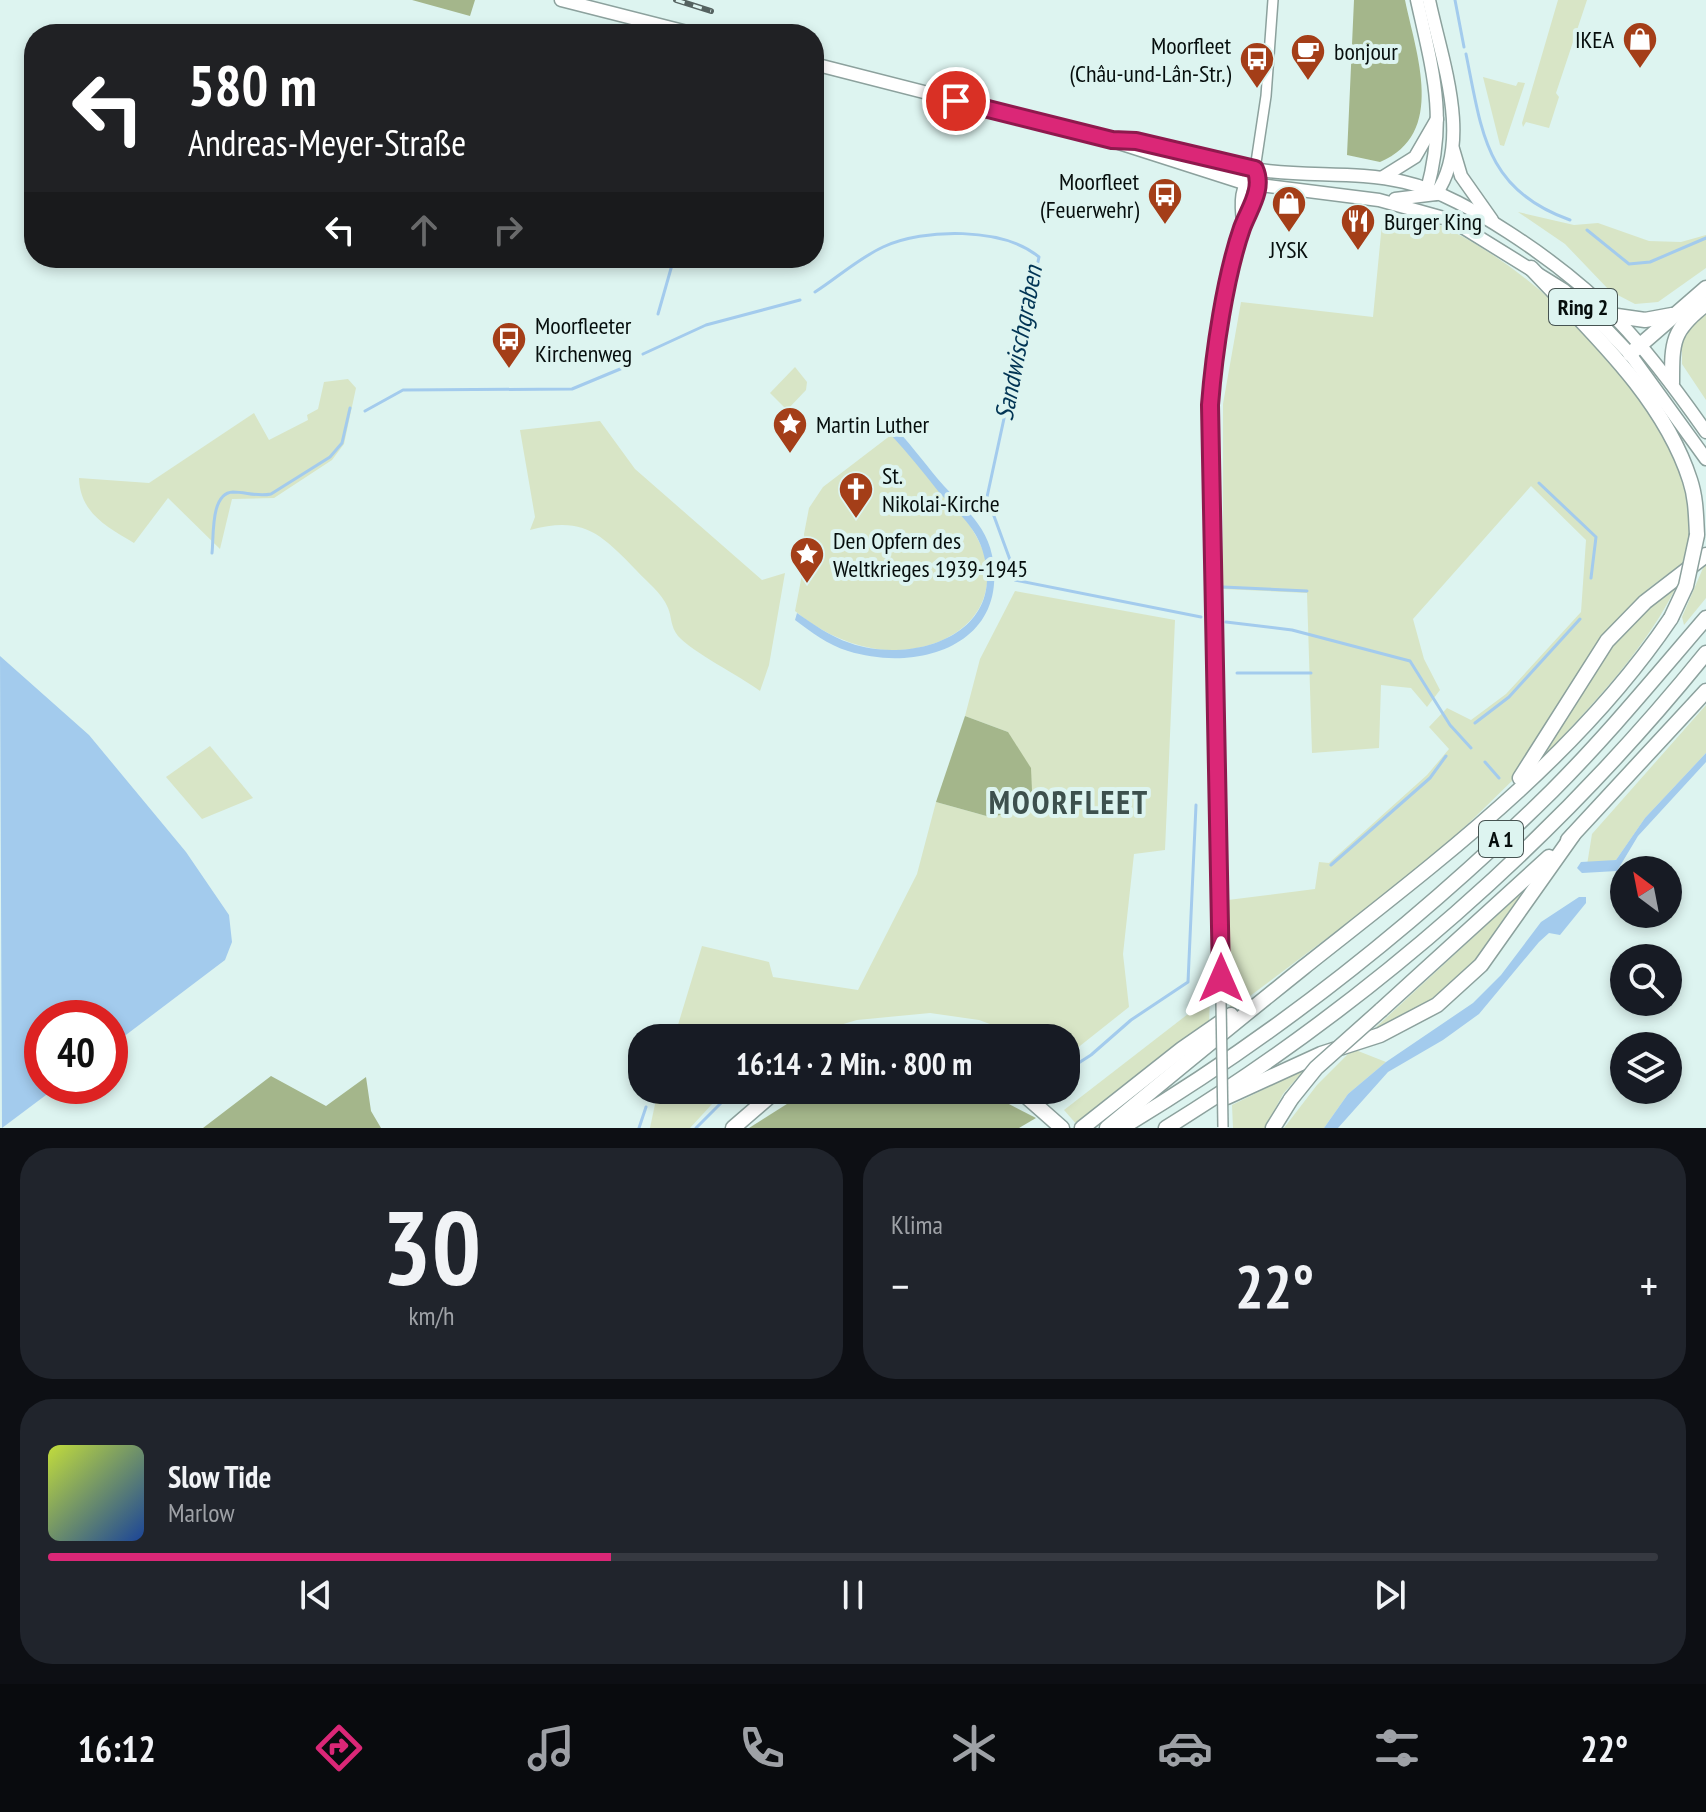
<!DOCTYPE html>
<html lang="de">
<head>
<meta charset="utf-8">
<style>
  :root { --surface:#171b24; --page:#20242c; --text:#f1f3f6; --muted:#9ea1a6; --line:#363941; --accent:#db2777 }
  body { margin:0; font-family:"PT Sans Narrow",sans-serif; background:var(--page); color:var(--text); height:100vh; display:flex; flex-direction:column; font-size:30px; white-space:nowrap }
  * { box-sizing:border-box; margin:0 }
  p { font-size:26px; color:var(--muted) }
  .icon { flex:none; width:44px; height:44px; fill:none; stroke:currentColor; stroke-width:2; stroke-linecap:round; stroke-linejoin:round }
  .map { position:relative; height:1128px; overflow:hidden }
  .panel { display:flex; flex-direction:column; gap:20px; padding:20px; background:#0d0f14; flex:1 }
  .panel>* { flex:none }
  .hud { position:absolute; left:24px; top:24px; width:800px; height:244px; border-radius:32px; box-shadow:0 4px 12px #0003; background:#202124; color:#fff; overflow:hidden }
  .needle { width:52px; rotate:328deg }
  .buttons { position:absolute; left:1610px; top:856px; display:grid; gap:16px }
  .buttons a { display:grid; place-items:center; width:72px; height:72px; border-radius:50%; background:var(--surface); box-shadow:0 4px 12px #0003; font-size:40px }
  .speed { position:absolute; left:24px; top:1000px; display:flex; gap:16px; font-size:40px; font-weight:700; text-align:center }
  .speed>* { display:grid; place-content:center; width:104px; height:104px; border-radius:50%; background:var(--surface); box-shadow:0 4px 12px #0003; line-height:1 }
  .speed .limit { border:12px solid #d22; background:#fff; color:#111 }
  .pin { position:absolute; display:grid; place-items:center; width:68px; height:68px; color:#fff; margin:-34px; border:4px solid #fff; border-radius:50%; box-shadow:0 2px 8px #0007 }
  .me { position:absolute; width:88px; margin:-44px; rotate:0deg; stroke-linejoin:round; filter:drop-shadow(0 0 6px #0008) }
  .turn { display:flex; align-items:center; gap:28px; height:168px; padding:0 32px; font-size:36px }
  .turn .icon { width:104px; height:104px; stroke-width:2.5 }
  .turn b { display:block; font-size:56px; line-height:68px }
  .lanes { display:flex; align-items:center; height:76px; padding:0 32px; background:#0003; justify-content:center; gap:40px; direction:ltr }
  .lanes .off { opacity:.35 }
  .big { font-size:60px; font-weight:800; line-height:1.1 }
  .panel .tile { flex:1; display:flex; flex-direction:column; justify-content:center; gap:12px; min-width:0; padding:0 28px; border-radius:32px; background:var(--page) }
  .panel .dial { align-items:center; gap:0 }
  .dial b { font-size:104px; line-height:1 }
  .song { display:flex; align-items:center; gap:24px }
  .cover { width:96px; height:96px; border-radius:12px; background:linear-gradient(135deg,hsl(70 70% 55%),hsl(220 70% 35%)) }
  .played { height:8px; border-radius:4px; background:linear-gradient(90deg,var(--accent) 35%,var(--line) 35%) }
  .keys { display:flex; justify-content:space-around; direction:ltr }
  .heat { display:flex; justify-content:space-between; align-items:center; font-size:44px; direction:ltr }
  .panel .tiles { flex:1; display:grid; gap:20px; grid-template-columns:1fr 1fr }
  .tile:last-child { grid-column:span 2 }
  .trip { position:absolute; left:628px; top:1024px; width:452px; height:80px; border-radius:32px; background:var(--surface); box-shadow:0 4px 12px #0003; font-weight:800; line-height:80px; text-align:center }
  .tab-bar { display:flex; height:128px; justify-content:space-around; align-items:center; background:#090b0e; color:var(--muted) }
  .tab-bar .icon { width:56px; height:56px }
  .tab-bar .current { color:var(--accent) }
  .tab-bar b { font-size:36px; color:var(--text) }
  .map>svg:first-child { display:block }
  .green { fill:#d8e5c6 }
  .forest { fill:#a4b68b }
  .water { fill:#a3cbed }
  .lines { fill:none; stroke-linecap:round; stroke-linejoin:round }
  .stream { stroke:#a3cbed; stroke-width:3 }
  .minor-casing { stroke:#8ca19d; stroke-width:12 }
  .major-casing { stroke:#8ca19d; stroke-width:15 }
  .highway-casing { stroke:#8ca19d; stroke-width:17 }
  .minor { stroke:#fff; stroke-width:9 }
  .major { stroke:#fff; stroke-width:12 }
  .highway { stroke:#fff; stroke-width:14 }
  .rail-casing { stroke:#556260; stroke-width:6 }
  .rail { stroke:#ddf4f0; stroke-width:3; stroke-dasharray:9; stroke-linecap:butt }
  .minor-bridge-casing { stroke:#8ca19d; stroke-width:12; stroke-linecap:butt }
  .highway-bridge-casing { stroke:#8ca19d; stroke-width:17; stroke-linecap:butt }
  .minor-bridge { stroke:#fff; stroke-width:9 }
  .highway-bridge { stroke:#fff; stroke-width:14 }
  .route-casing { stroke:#8e194d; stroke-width:20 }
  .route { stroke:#db2777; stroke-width:14 }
  .labels { text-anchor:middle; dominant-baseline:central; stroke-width:8; stroke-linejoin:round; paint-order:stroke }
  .shield { fill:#ddf4f0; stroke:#465351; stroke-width:2 }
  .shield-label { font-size:22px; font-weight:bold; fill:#060e0d }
  .poi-label { font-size:24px; fill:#060e0d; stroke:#ddf4f0; text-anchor:start }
  .water-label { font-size:26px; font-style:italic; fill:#013454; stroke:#ddf4f0 }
  .district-label { font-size:32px; font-weight:bold; letter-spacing:2px; fill:#3d504d; stroke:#ddf4f0 }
</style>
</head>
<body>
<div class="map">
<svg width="1706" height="1128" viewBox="0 0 1706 1128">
  <rect width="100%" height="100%" fill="#ddf4f0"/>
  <g class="green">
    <polygon points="1558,0 1587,0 1556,93 1559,97 1549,128 1526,122 1523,127 1522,123"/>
    <polygon points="1483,77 1516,86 1518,82 1525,83 1504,146 1500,145"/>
    <path d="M 1408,212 C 1505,247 1585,322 1644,406 C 1660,428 1678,455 1685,481 C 1692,507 1692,533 1688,559 L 1649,588 L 1620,616 L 1594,648 L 1516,777 L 1471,821 L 1415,872 L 1230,1011 L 1228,900 L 1315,889 L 1319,862 L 1329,863 L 1427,775 L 1449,749 L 1429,727 L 1447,708 L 1471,720 L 1506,694 L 1581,612 L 1586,540 L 1531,486 L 1413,619 L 1424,659 L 1440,690 L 1427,707 L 1411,688 L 1381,685 L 1379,748 L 1312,753 L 1307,593 L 1223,589 L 1223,404 L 1241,302 L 1373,317 L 1383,213 L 1408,219 Z"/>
    <polygon points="1518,212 1574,225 1598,223 1649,241 1681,242 1706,235 1706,268 1658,302 1635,304 1610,291 1565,244"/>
    <polygon points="1706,311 1706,400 1682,364 1682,352 1676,345 1681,332"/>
    <polygon points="795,367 807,382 806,390 787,410 770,393"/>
    <path d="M 348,379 L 356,388 L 344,444 L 332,460 L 274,498 L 232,499 L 220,549 L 168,498 L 134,543 C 107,527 80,513 79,478 L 149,483 L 254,413 L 269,440 L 308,420 L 307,415 L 318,409 L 324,382 Z"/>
    <path d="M 600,421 L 635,469 L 762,580 L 785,573 L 769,665 L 760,691 C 740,676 692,652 678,636 C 670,626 672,617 668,608 C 662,593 646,581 636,570 C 600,533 583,516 530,530 L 535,517 L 520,430 Z"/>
    <path d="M 891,435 C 919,464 979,523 986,561 C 998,628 928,659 871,648 C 844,643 816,629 795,611 L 805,559 L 804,534 L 809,508 L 823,487 Z"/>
    <polygon points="1706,561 1706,598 1684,625 1682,617"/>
    <path d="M 1680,579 C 1647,649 1595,701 1543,758 L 1580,692 L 1616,637 Z"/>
    <polygon points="1015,591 1175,620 1165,850 1134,854 1123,954 1129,1007 1066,1057 1066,1038 1028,1038 979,1020 930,1013 857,1020 796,1038 674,1038 702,946 769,962 773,977 858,990 917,874 936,802 990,817 1008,732 965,716 980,659"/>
    <polygon points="1706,705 1706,753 1645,818 1616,860 1587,865 1592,834"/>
    <polygon points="210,746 253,798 202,819 166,777"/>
    <path d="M 1523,891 L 1525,895 C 1481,956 1447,1003 1373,1030 Z"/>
    <polygon points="1210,997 1209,1024 1078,1126 1064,1110"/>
    <polygon points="1353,1049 1386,1062 1348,1094 1324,1128 1284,1128 1317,1085"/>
    <polygon points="1305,1069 1283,1094 1265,1128 1233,1128 1232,1105"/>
    <polygon points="658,1090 725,1090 690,1128 650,1128"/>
  </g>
  <g class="forest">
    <polygon points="412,0 475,0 470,16"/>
    <path d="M 1354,0 L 1405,0 C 1416,54 1447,134 1380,162 L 1347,155 Z"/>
    <polygon points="965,716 1008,732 1031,768 1032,791 1016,812 990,817 936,802"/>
    <polygon points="271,1076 326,1106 366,1077 371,1111 381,1128 203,1128"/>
    <polygon points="809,1090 982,1090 1036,1118 1019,1128 749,1128"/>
  </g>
  <g class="water">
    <path d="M 897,430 C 914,448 928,468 944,486 C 963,507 986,525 992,555 C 1010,645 918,673 848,651 C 828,645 811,632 795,620 L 797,613 C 813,624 831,637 850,643 C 908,664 1002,638 985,560 C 979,528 958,514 938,491 C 923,472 908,453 891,435 Z"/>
    <polygon points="0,656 89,735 186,852 229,915 232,942 225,960 110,1047 110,1018 42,1018 42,1086 58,1086 2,1128"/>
    <polygon points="1706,753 1706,762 1638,836 1617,871 1582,873 1577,868 1581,862 1616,860 1645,818"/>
    <polygon points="1579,897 1586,897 1586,903 1560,935 1549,933 1539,942 1479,1014 1443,1040 1388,1072 1338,1128 1324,1128 1348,1094 1386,1062 1473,1003 1501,975 1541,922"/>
  </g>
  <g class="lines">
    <g class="stream">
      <polyline points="1455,0 1464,47"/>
      <path d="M 1466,54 C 1482,132 1485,190 1570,220"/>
      <polyline points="1587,230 1629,264 1650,262 1706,238"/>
      <path d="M 815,292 C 837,278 859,258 883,247 C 924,228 1003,227 1039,257 L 987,497 L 1013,568"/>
      <polyline points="658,314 674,258"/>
      <polyline points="643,354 706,325 800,300"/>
      <polyline points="365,411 403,390 572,389 625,367"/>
      <polyline points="1539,483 1596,537 1591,578"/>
      <path d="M 212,553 C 214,537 210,493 233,492 C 246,492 257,497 271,494 L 330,457 L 342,443 L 350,408"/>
      <polyline points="1015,580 1201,617"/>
      <polyline points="1223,587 1307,591"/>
      <polyline points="1226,622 1292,630 1410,661 1450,725 1471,748"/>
      <polyline points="1237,673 1311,673"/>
      <polyline points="1475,723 1509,697 1580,619"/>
      <polyline points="1485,762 1499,778"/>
      <polyline points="1331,865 1430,778 1446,756"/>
      <path d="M 831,1038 C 885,1022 931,1024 985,1038"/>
      <polyline points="1066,1071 1091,1055 1131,1020 1188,982 1196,805"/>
      <polyline points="639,1128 646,1107"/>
      <polyline points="696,1128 734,1090"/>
    </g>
    <g class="minor-casing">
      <g id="minor">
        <path d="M 1242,225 C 1239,204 1238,184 1255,169"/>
        <polyline points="1221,1001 1220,770 1210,405 1217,342 1242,228 1257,186 1255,169 1266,96 1273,0"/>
      </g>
    </g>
    <g class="major-casing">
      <g id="major">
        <polyline points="561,0 695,34"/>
        <path d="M 1417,0 C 1433,72 1447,117 1427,190"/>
        <path d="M 1429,0 C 1441,58 1473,141 1436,194"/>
        <path d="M 814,64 L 1112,140 C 1162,143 1210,162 1260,170 C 1308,177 1357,171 1404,182 C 1440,190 1477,212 1508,232 C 1601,292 1643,342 1706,432"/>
        <polyline points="1119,143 1244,183 1379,200 1451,220 1564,290 1593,315 1630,354 1706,459"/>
        <polyline points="1453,149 1461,176 1492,220"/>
        <polyline points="1383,177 1415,157 1437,119"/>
        <polyline points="1395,199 1436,194"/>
      </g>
    </g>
    <g class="highway-casing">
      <g id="highway">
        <path d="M 1531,268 C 1589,330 1663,396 1690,480 C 1696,498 1696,516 1697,535"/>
        <polyline points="1617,316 1645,320 1672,315"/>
        <polyline points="1630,354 1706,288"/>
        <path d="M 1672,383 C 1672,341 1672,330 1706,304"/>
        <polyline points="1520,778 1607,641 1645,602 1706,555"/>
        <polyline points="1568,840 1706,691"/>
        <polyline points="1381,1010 1549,857"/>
        <polyline points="1019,1090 1062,1128"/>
        <polyline points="1227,1097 1321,1054 1380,1035 1437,1005 1481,965 1573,835"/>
        <polyline points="733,1128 777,1090"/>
        <polyline points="1082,1128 1182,1049 1231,1015"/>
        <path d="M 1107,1128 C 1172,1074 1238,1020 1304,967 C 1435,863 1576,759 1671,618"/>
        <path d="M 1121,1128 C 1280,1033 1421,920 1552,791 C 1607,736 1656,676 1706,618"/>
        <path d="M 1166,1128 C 1370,1002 1555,840 1706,653"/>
        <polyline points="1273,1128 1291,1099"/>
      </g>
    </g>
    <use href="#minor" class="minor"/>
    <use href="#major" class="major"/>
    <use href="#highway" class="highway"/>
    <g class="rail-casing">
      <polyline id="rail" points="676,0 711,11"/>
    </g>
    <use href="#rail" class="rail"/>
    <g class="minor-bridge-casing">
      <polyline id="minor-bridge" points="1221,1001 1223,1127"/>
    </g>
    <g class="highway-bridge-casing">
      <g id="highway-bridge">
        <polyline points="1671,618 1686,586 1697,535"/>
        <polyline points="1291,1099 1316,1068 1381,1010"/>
      </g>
    </g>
    <use href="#minor-bridge" class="minor-bridge"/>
    <use href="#highway-bridge" class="highway-bridge"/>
  </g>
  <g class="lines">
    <g class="route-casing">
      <path id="route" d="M 956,101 L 1112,140 L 1136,141 L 1255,169 C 1264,189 1249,209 1242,228 C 1225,277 1214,353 1210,405 L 1221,978"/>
    </g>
    <use href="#route" class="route"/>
  </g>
  <defs>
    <g id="shop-pin" transform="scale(1.8)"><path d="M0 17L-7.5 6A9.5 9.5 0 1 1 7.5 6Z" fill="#a43e18" stroke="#ddf4f0"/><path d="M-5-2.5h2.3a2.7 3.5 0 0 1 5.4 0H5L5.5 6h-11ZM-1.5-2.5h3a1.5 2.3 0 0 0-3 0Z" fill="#fff"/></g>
    <g id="cafe-pin" transform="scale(1.8)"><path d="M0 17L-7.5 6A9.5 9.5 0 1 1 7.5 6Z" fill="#a43e18" stroke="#ddf4f0"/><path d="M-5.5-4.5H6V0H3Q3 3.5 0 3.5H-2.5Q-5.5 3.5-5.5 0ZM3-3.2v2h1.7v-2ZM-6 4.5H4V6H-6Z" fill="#fff"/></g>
    <g id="bus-pin" transform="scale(1.8)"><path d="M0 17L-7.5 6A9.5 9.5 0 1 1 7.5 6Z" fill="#a43e18" stroke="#ddf4f0"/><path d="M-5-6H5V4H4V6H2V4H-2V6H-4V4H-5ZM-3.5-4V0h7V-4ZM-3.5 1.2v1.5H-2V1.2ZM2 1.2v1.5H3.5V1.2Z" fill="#fff"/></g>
    <g id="restaurant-pin" transform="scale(1.8)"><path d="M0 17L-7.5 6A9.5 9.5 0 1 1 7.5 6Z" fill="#a43e18" stroke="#ddf4f0"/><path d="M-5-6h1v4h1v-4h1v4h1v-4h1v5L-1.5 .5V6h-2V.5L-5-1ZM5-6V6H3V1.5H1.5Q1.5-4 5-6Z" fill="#fff"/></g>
    <g id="sight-pin" transform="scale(1.8)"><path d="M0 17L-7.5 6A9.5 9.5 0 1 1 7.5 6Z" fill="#a43e18" stroke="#ddf4f0"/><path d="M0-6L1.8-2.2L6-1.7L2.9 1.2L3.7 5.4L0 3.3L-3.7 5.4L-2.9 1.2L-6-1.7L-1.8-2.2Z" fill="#fff"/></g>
    <g id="church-pin" transform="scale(1.8)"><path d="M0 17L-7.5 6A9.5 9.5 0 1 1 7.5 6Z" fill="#a43e18" stroke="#ddf4f0"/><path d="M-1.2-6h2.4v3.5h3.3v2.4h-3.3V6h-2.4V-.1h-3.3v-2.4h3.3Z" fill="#fff"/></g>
  </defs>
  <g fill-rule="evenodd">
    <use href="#shop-pin" x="1640" y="39"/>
    <use href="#cafe-pin" x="1308" y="51"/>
    <use href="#bus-pin" x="1257" y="59"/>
    <use href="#bus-pin" x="1165" y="195"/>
    <use href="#shop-pin" x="1289" y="203"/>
    <use href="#restaurant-pin" x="1358" y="221"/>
    <use href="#bus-pin" x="509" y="339"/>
    <use href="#sight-pin" x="790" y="424"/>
    <use href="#church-pin" x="856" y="489"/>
    <use href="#sight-pin" x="807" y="554"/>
  </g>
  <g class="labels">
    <g class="shield">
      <rect x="1549" y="289" width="68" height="36" rx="6"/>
      <rect x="1479" y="821" width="44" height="36" rx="6"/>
    </g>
    <g class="shield-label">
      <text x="1583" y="307">Ring 2</text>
      <text x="1501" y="839">A 1</text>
    </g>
    <g class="poi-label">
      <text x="1614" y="39" text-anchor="end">IKEA</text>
      <text x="1231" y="45" text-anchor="end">Moorfleet<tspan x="1231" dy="28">(Châu-und-Lân-Str.)</tspan></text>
      <text x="1334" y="51">bonjour</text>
      <text x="1139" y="181" text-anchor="end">Moorfleet<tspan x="1139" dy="28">(Feuerwehr)</tspan></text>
      <text x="1384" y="221">Burger King</text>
      <text x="1289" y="249" text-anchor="middle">JYSK</text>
      <text x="535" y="325">Moorfleeter<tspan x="535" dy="28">Kirchenweg</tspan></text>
      <text x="816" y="424">Martin Luther</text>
      <text x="882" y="475">St.<tspan x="882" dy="28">Nikolai-Kirche</tspan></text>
      <text x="833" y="540">Den Opfern des<tspan x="833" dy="28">Weltkrieges 1939-1945</tspan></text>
    </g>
    <g class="water-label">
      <text transform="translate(1018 343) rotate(-79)">Sandwischgraben</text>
    </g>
    <g class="district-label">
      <text x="1069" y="802">MOORFLEET</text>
    </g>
  </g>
</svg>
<div class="buttons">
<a><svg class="needle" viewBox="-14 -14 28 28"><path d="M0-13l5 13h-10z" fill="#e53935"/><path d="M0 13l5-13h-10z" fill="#9ea1a6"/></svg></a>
<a><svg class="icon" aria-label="search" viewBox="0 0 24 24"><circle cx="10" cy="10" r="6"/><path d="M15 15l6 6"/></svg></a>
<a><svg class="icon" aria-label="layers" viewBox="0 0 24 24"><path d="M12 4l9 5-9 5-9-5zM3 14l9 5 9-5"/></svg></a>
</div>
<div class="speed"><div class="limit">40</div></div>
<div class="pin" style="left:956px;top:101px;background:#d93025"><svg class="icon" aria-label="arrive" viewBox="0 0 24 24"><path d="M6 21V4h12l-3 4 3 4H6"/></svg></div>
<svg class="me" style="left:1221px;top:978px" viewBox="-20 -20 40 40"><path d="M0-17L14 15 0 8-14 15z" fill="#db2777" stroke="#fff" stroke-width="4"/></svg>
<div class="trip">16:14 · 2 Min. · 800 m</div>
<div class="hud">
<div class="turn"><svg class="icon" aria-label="left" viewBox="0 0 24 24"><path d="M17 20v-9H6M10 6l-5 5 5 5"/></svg><div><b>580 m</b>Andreas-Meyer-Straße</div></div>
<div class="lanes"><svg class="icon" aria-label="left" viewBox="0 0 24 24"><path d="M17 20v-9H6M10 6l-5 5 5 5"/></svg><svg class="icon off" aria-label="ahead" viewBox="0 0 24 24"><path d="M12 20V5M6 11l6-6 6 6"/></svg><svg class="icon off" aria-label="right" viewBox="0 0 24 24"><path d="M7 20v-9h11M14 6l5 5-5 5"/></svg></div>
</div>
</div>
<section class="panel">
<div class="tiles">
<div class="tile dial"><b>30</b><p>km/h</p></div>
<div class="tile"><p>Klima</p>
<div class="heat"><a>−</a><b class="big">22°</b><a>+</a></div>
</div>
<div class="tile">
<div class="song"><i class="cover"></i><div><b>Slow Tide</b><p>Marlow</p></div></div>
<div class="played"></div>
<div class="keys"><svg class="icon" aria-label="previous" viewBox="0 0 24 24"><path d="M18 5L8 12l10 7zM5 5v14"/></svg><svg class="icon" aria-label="pause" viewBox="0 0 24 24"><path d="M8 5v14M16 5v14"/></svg><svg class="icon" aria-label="next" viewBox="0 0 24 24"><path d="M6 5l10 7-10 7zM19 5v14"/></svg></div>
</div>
</div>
</section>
<nav class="tab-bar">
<b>16:12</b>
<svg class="icon current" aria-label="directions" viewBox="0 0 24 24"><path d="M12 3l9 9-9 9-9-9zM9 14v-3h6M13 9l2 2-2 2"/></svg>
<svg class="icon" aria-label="music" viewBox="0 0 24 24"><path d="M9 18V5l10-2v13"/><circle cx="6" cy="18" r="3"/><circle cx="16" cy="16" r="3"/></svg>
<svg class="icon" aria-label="phone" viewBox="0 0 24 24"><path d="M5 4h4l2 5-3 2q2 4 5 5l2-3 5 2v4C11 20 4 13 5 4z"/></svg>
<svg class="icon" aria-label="climate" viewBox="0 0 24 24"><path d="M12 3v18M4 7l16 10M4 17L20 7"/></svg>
<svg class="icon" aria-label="car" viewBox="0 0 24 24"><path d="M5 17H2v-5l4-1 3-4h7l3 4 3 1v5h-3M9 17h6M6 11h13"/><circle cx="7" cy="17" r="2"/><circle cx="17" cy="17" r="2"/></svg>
<svg class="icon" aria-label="filters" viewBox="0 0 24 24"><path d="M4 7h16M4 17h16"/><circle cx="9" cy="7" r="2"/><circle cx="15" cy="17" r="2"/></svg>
<b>22°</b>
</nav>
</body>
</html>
